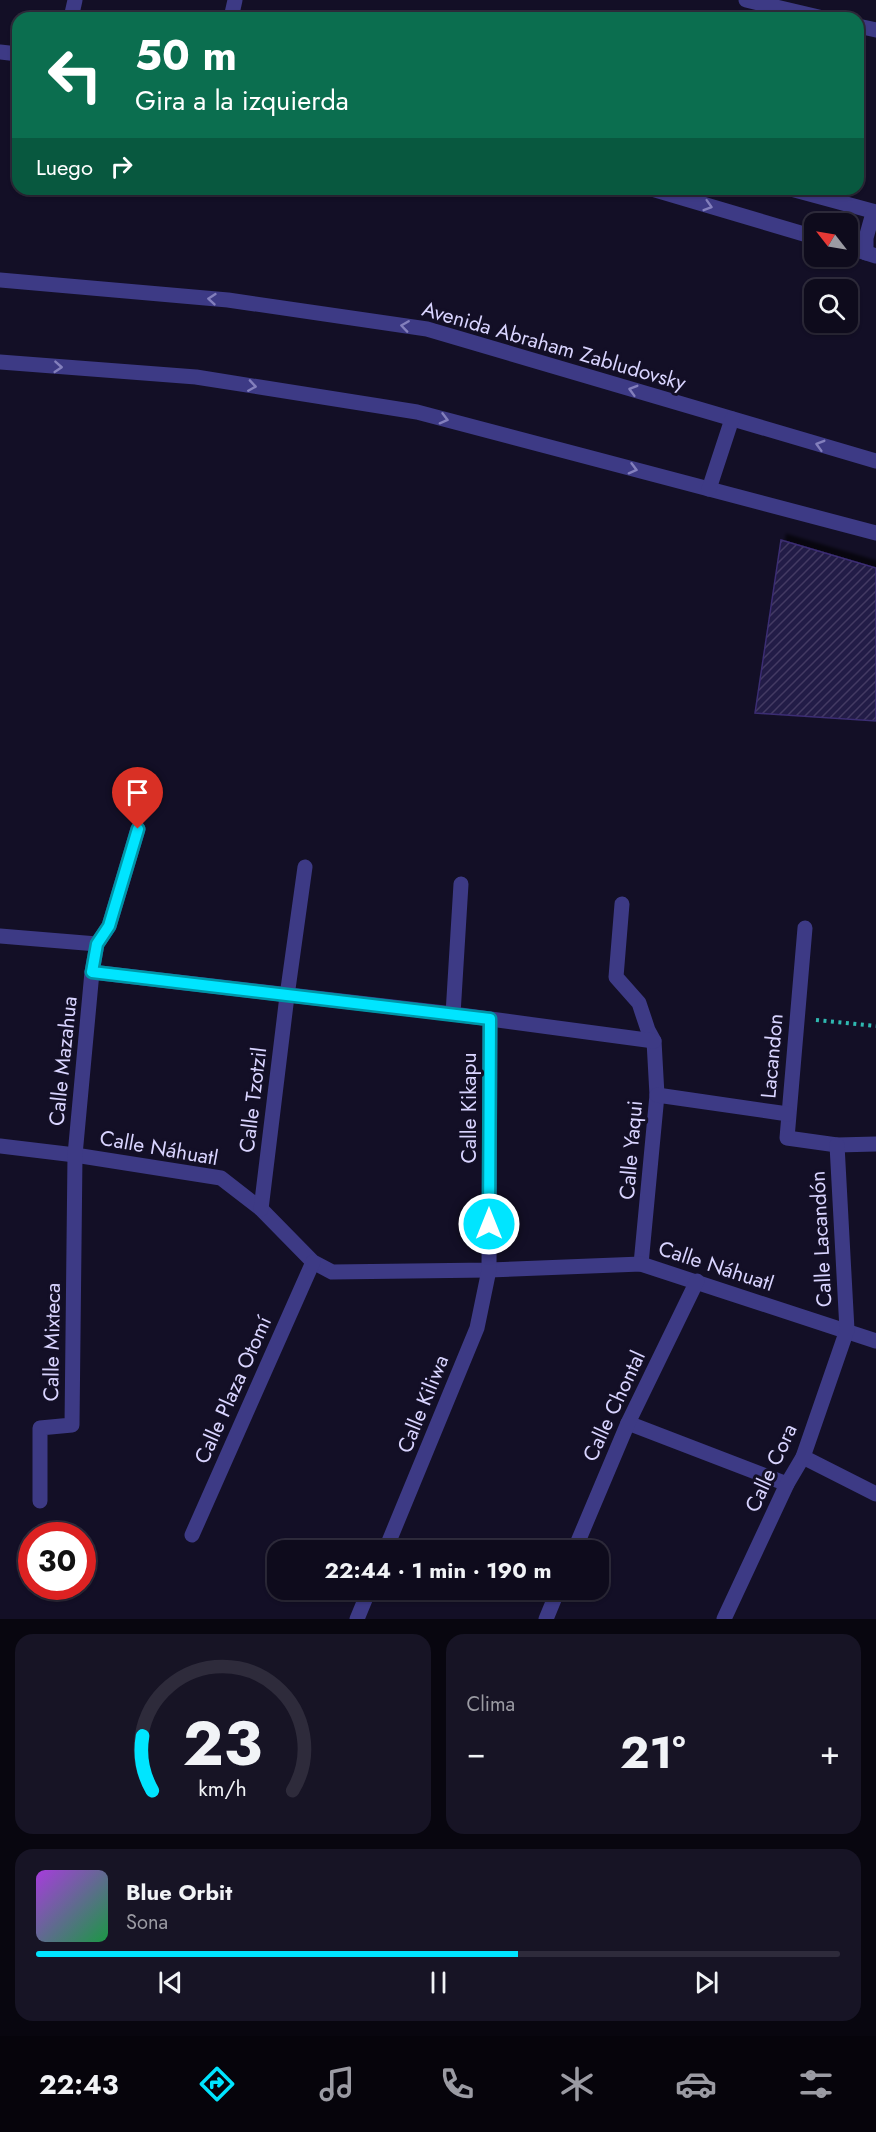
<!DOCTYPE html>
<html lang="es">
<head>
<meta charset="utf-8">
<style>
  :root { --surface:#0e0b1c; --page:#171425; --text:#f1f3f6; --muted:#9b9ba3; --line:#2e2b3b; --accent:#00e5ff }
  body { margin:0; font-family:Jost,sans-serif; background:var(--page); color:var(--text); height:100vh; display:flex; flex-direction:column; font-size:22px; white-space:nowrap }
  * { box-sizing:border-box; margin:0 }
  p { font-size:20px; color:var(--muted) }
  .icon { flex:none; width:33px; height:33px; fill:none; stroke:currentColor; stroke-width:2; stroke-linecap:round; stroke-linejoin:round }
  .map { position:relative; height:1619px; overflow:hidden }
  .panel { display:flex; flex-direction:column; gap:15px; padding:15px; background:#08060f; flex:1 }
  .panel>* { flex:none }
  .top-card { position:absolute; left:12px; top:12px; width:852px; height:183px; border-radius:18px; box-shadow:0 2px 4px #0004,0 0 0 2px var(--line); background:#0b6e4f; color:#fff; overflow:hidden }
  .needle { width:39px; rotate:301deg }
  .buttons { position:absolute; left:804px; top:213px; display:grid; gap:12px }
  .buttons a { display:grid; place-items:center; width:54px; height:54px; border-radius:12px; background:var(--surface); box-shadow:0 2px 4px #0004,0 0 0 2px var(--line); font-size:30px }
  .speed { position:absolute; left:18px; top:1522px; display:flex; gap:12px; font-size:30px; font-weight:700; text-align:center }
  .speed>* { display:grid; place-content:center; width:78px; height:78px; border-radius:50%; background:var(--surface); box-shadow:0 2px 4px #0004,0 0 0 2px var(--line); line-height:1 }
  .speed .limit { border:9px solid #d22; background:#fff; color:#111 }
  .pin { position:absolute; display:grid; place-items:center; width:51px; height:51px; color:#fff; margin:-62px -26px; border-radius:50% 50% 50% 0; rotate:-45deg; box-shadow:0 0 6px #0007 }
  .pin .icon { rotate:45deg }
  .me { position:absolute; width:66px; margin:-33px; rotate:0deg; stroke-linejoin:round; filter:drop-shadow(0 0 4px #0008) }
  .turn { display:flex; align-items:center; gap:21px; height:126px; padding:0 24px; font-size:27px }
  .turn .icon { width:78px; height:78px; stroke-width:2.5 }
  .turn b { display:block; font-size:42px; line-height:51px }
  .then { display:flex; align-items:center; height:57px; padding:0 24px; background:#0003; gap:12px; font-size:22px }
  .big { font-size:45px; font-weight:700; line-height:1.1 }
  .panel .card { flex:1; display:flex; flex-direction:column; justify-content:center; gap:9px; min-width:0; padding:0 21px; border-radius:18px; background:var(--page) }
  .panel .dial { align-items:center; gap:0 }
  .dial svg { height:156px; overflow:visible; fill:none; stroke:var(--line); stroke-width:7; stroke-linecap:round; text-anchor:middle }
  .dial text { fill:var(--text); stroke:none }
  .song { display:flex; align-items:center; gap:18px }
  .cover { width:72px; height:72px; border-radius:9px; background:linear-gradient(135deg,hsl(280 70% 55%),hsl(140 70% 35%)) }
  .played { height:6px; border-radius:3px; background:linear-gradient(90deg,var(--accent) 60%,var(--line) 60%) }
  .keys { display:flex; justify-content:space-around; direction:ltr }
  .heat { display:flex; justify-content:space-between; align-items:center; font-size:33px; direction:ltr }
  .panel .tiles { flex:1; display:grid; gap:15px; grid-template-columns:1fr 1fr }
  .card:last-child { grid-column:span 2 }
  .trip { position:absolute; left:267px; top:1540px; width:342px; height:60px; border-radius:18px; background:var(--surface); box-shadow:0 2px 4px #0004,0 0 0 2px var(--line); font-weight:700; line-height:60px; text-align:center }
  .menu { display:flex; height:96px; justify-content:space-around; align-items:center; background:#06040b; color:var(--muted) }
  .menu .icon { width:42px; height:42px }
  .menu .current { color:var(--accent) }
  .menu b { font-size:27px; color:var(--text) }
  .map>svg:first-child { display:block }
  .building { fill:url(#building-hatch); stroke:#3b2d73; stroke-width:1.5; filter:url(#shadow) }
  .lines { fill:none; stroke-linecap:round; stroke-linejoin:round }
  .path { stroke:#2fb8b0; stroke-width:4; stroke-dasharray:3 4.5; stroke-linecap:butt }
  .minor { stroke:#3d3a85; stroke-width:15 }
  .oneway { stroke:#837fbc }
  .route-casing { stroke:#0095a6; stroke-width:15 }
  .route { stroke:#00e5ff; stroke-width:10 }
  .labels { text-anchor:middle; dominant-baseline:central; stroke-width:6; stroke-linejoin:round; paint-order:stroke }
  .street-label { font-size:21px; fill:#d9d4ff; stroke:#130f26 }
</style>
</head>
<body>
<div class="map">
<svg width="876" height="1619" viewBox="0 0 876 1619">
  <defs>
    <pattern id="building-hatch" width="6" height="6" patternUnits="userSpaceOnUse" patternTransform="scale(1.5)"><rect width="6" height="6" fill="#241b47"/><path d="M-1 1l2-2M0 6l6-6M5 7l2-2" fill="none" stroke="#433b63"/></pattern>
    <filter id="shadow"><feDropShadow dx="5.5" dy="-5.5" stdDeviation="1.5" flood-color="#0009"/></filter>
  </defs>
  <rect width="100%" height="100%" fill="#130f26"/>
  <polygon class="building" points="781,540 876,568 876,721 755,713"/>
  <g class="lines">
    <polyline class="path" points="816,1020 876,1026"/>
    <g class="minor">
      <polyline points="746,0 823,18"/>
      <polyline points="71,18 75,0"/>
      <polyline points="231,18 235,0"/>
      <polyline points="858,26 876,30"/>
      <polyline points="0,52 18,54"/>
      <polyline points="652,189 814,237"/>
      <polyline points="791,189 876,212"/>
      <polyline points="848,247 876,256"/>
      <polyline points="866,253 866,238 873,213"/>
      <polyline points="0,280 228,300 427,329 876,461"/>
      <polyline points="0,362 196,377 417,412 876,533"/>
      <polyline points="709,489 732,419"/>
      <polyline points="622,904 616,977 639,1003 648,1030 654,1041 657,1095 641,1264"/>
      <polyline points="805,928 787,1138 837,1145 876,1144"/>
      <polyline points="0,936 97,944"/>
      <polyline points="92,972 453,1014 654,1041"/>
      <polyline points="453,1014 461,884"/>
      <polyline points="657,1095 788,1114"/>
      <polyline points="0,1146 75,1155 221,1178 261,1209 313,1262 332,1272 489,1270 641,1264 876,1341"/>
      <polyline points="261,1209 287,996 305,867"/>
      <polyline points="628,1423 787,1484"/>
      <polyline points="803,1457 876,1494"/>
      <polyline points="40,1501 40,1428 72,1425 75,1155 92,972 97,944 109,926 138,829"/>
      <polyline points="192,1535 313,1262"/>
      <polyline points="385,1551 477,1328 489,1270 490,1019"/>
      <polyline points="574,1551 628,1423 697,1281"/>
      <polyline points="357,1619 369,1590"/>
      <polyline points="546,1619 558,1590"/>
      <polyline points="724,1619 787,1484 803,1457 847,1330 837,1145"/>
    </g>
  </g>
  <defs><path id="oneway-chevron" d="M-2-3.5L2.5 0L-2 3.5" fill="none" stroke-width="1.6" stroke-linecap="round" stroke-linejoin="round" transform="scale(1.5)"/></defs>
  <g class="oneway">
    <use href="#oneway-chevron" transform="translate(708 206) rotate(17)"/>
    <use href="#oneway-chevron" transform="translate(212 299) rotate(-175)"/>
    <use href="#oneway-chevron" transform="translate(405 326) rotate(-172)"/>
    <use href="#oneway-chevron" transform="translate(58 367) rotate(4)"/>
    <use href="#oneway-chevron" transform="translate(252 386) rotate(9)"/>
    <use href="#oneway-chevron" transform="translate(633 390) rotate(-164)"/>
    <use href="#oneway-chevron" transform="translate(444 419) rotate(15)"/>
    <use href="#oneway-chevron" transform="translate(820 445) rotate(-164)"/>
    <use href="#oneway-chevron" transform="translate(633 469) rotate(15)"/>
  </g>
  <g class="lines">
    <g class="route-casing">
      <polyline id="route" points="138,829 109,926 97,944 92,972 490,1019 489,1224"/>
    </g>
    <use href="#route" class="route"/>
  </g>
  <g class="labels">
    <g class="street-label">
      <text transform="translate(554 346) rotate(16)">Avenida Abraham Zabludovsky</text>
      <text transform="translate(772 1056) rotate(-85)">Lacandon</text>
      <text transform="translate(63 1061) rotate(-84)">Calle Mazahua</text>
      <text transform="translate(253 1100) rotate(-83)">Calle Tzotzil</text>
      <text transform="translate(469 1108) rotate(-90)">Calle Kikapu</text>
      <text transform="translate(159 1148) rotate(10)">Calle Náhuatl</text>
      <text transform="translate(631 1150) rotate(-85)">Calle Yaqui</text>
      <text transform="translate(821 1239) rotate(-93)">Calle Lacandón</text>
      <text transform="translate(716 1266) rotate(18)">Calle Náhuatl</text>
      <text transform="translate(52 1342) rotate(-89)">Calle Mixteca</text>
      <text transform="translate(233 1390) rotate(-66)">Calle Plaza Otomí</text>
      <text transform="translate(423 1404) rotate(-68)">Calle Kiliwa</text>
      <text transform="translate(614 1406) rotate(-65)">Calle Chontal</text>
      <text transform="translate(771 1468) rotate(-65)">Calle Cora</text>
    </g>
  </g>
</svg>
<div class="buttons">
<a><svg class="needle" viewBox="-14 -14 28 28"><path d="M0-13l5 13h-10z" fill="#e53935"/><path d="M0 13l5-13h-10z" fill="#9b9ba3"/></svg></a>
<a><svg class="icon" aria-label="search" viewBox="0 0 24 24"><circle cx="10" cy="10" r="6"/><path d="M15 15l6 6"/></svg></a>
</div>
<div class="speed"><div class="limit">30</div></div>
<div class="pin" style="left:138px;top:829px;background:#d93025"><svg class="icon" aria-label="arrive" viewBox="0 0 24 24"><path d="M6 21V4h12l-3 4 3 4H6"/></svg></div>
<svg class="me" style="left:489px;top:1224px" viewBox="-20 -20 40 40"><circle r="17" fill="#00e5ff" stroke="#fff" stroke-width="3"/><path d="M0-11L8 9 0 5-8 9z" fill="#fff"/></svg>
<div class="trip">22:44 · 1 min · 190 m</div>
<div class="top-card">
<div class="turn"><svg class="icon" aria-label="left" viewBox="0 0 24 24"><path d="M17 20v-9H6M10 6l-5 5 5 5"/></svg><div><b>50 m</b>Gira a la izquierda</div></div>
<div class="then">Luego<svg class="icon" aria-label="right" viewBox="0 0 24 24"><path d="M7 20v-9h11M14 6l5 5-5 5"/></svg></div>
</div>
</div>
<section class="panel">
<div class="tiles">
<div class="card dial"><svg viewBox="0 0 100 80">
<path d="M14 69A42 42 0 1 1 86 69"/>
<path d="M14 69A42 42 0 0 1 9 41" stroke="#00e5ff"/>
<text x="50" y="56" font-size="32" font-weight="700">23</text>
<text x="50" y="72" font-size="11">km/h</text>
</svg></div>
<div class="card"><p>Clima</p>
<div class="heat"><a>−</a><b class="big">21°</b><a>+</a></div>
</div>
<div class="card">
<div class="song"><i class="cover"></i><div><b>Blue Orbit</b><p>Sona</p></div></div>
<div class="played"></div>
<div class="keys"><svg class="icon" aria-label="previous" viewBox="0 0 24 24"><path d="M18 5L8 12l10 7zM5 5v14"/></svg><svg class="icon" aria-label="pause" viewBox="0 0 24 24"><path d="M8 5v14M16 5v14"/></svg><svg class="icon" aria-label="next" viewBox="0 0 24 24"><path d="M6 5l10 7-10 7zM19 5v14"/></svg></div>
</div>
</div>
</section>
<nav class="menu">
<b>22:43</b>
<svg class="icon current" aria-label="directions" viewBox="0 0 24 24"><path d="M12 3l9 9-9 9-9-9zM9 14v-3h6M13 9l2 2-2 2"/></svg>
<svg class="icon" aria-label="music" viewBox="0 0 24 24"><path d="M9 18V5l10-2v13"/><circle cx="6" cy="18" r="3"/><circle cx="16" cy="16" r="3"/></svg>
<svg class="icon" aria-label="phone" viewBox="0 0 24 24"><path d="M5 4h4l2 5-3 2q2 4 5 5l2-3 5 2v4C11 20 4 13 5 4z"/></svg>
<svg class="icon" aria-label="climate" viewBox="0 0 24 24"><path d="M12 3v18M4 7l16 10M4 17L20 7"/></svg>
<svg class="icon" aria-label="car" viewBox="0 0 24 24"><path d="M5 17H2v-5l4-1 3-4h7l3 4 3 1v5h-3M9 17h6M6 11h13"/><circle cx="7" cy="17" r="2"/><circle cx="17" cy="17" r="2"/></svg>
<svg class="icon" aria-label="filters" viewBox="0 0 24 24"><path d="M4 7h16M4 17h16"/><circle cx="9" cy="7" r="2"/><circle cx="15" cy="17" r="2"/></svg>
</nav>
</body>
</html>
